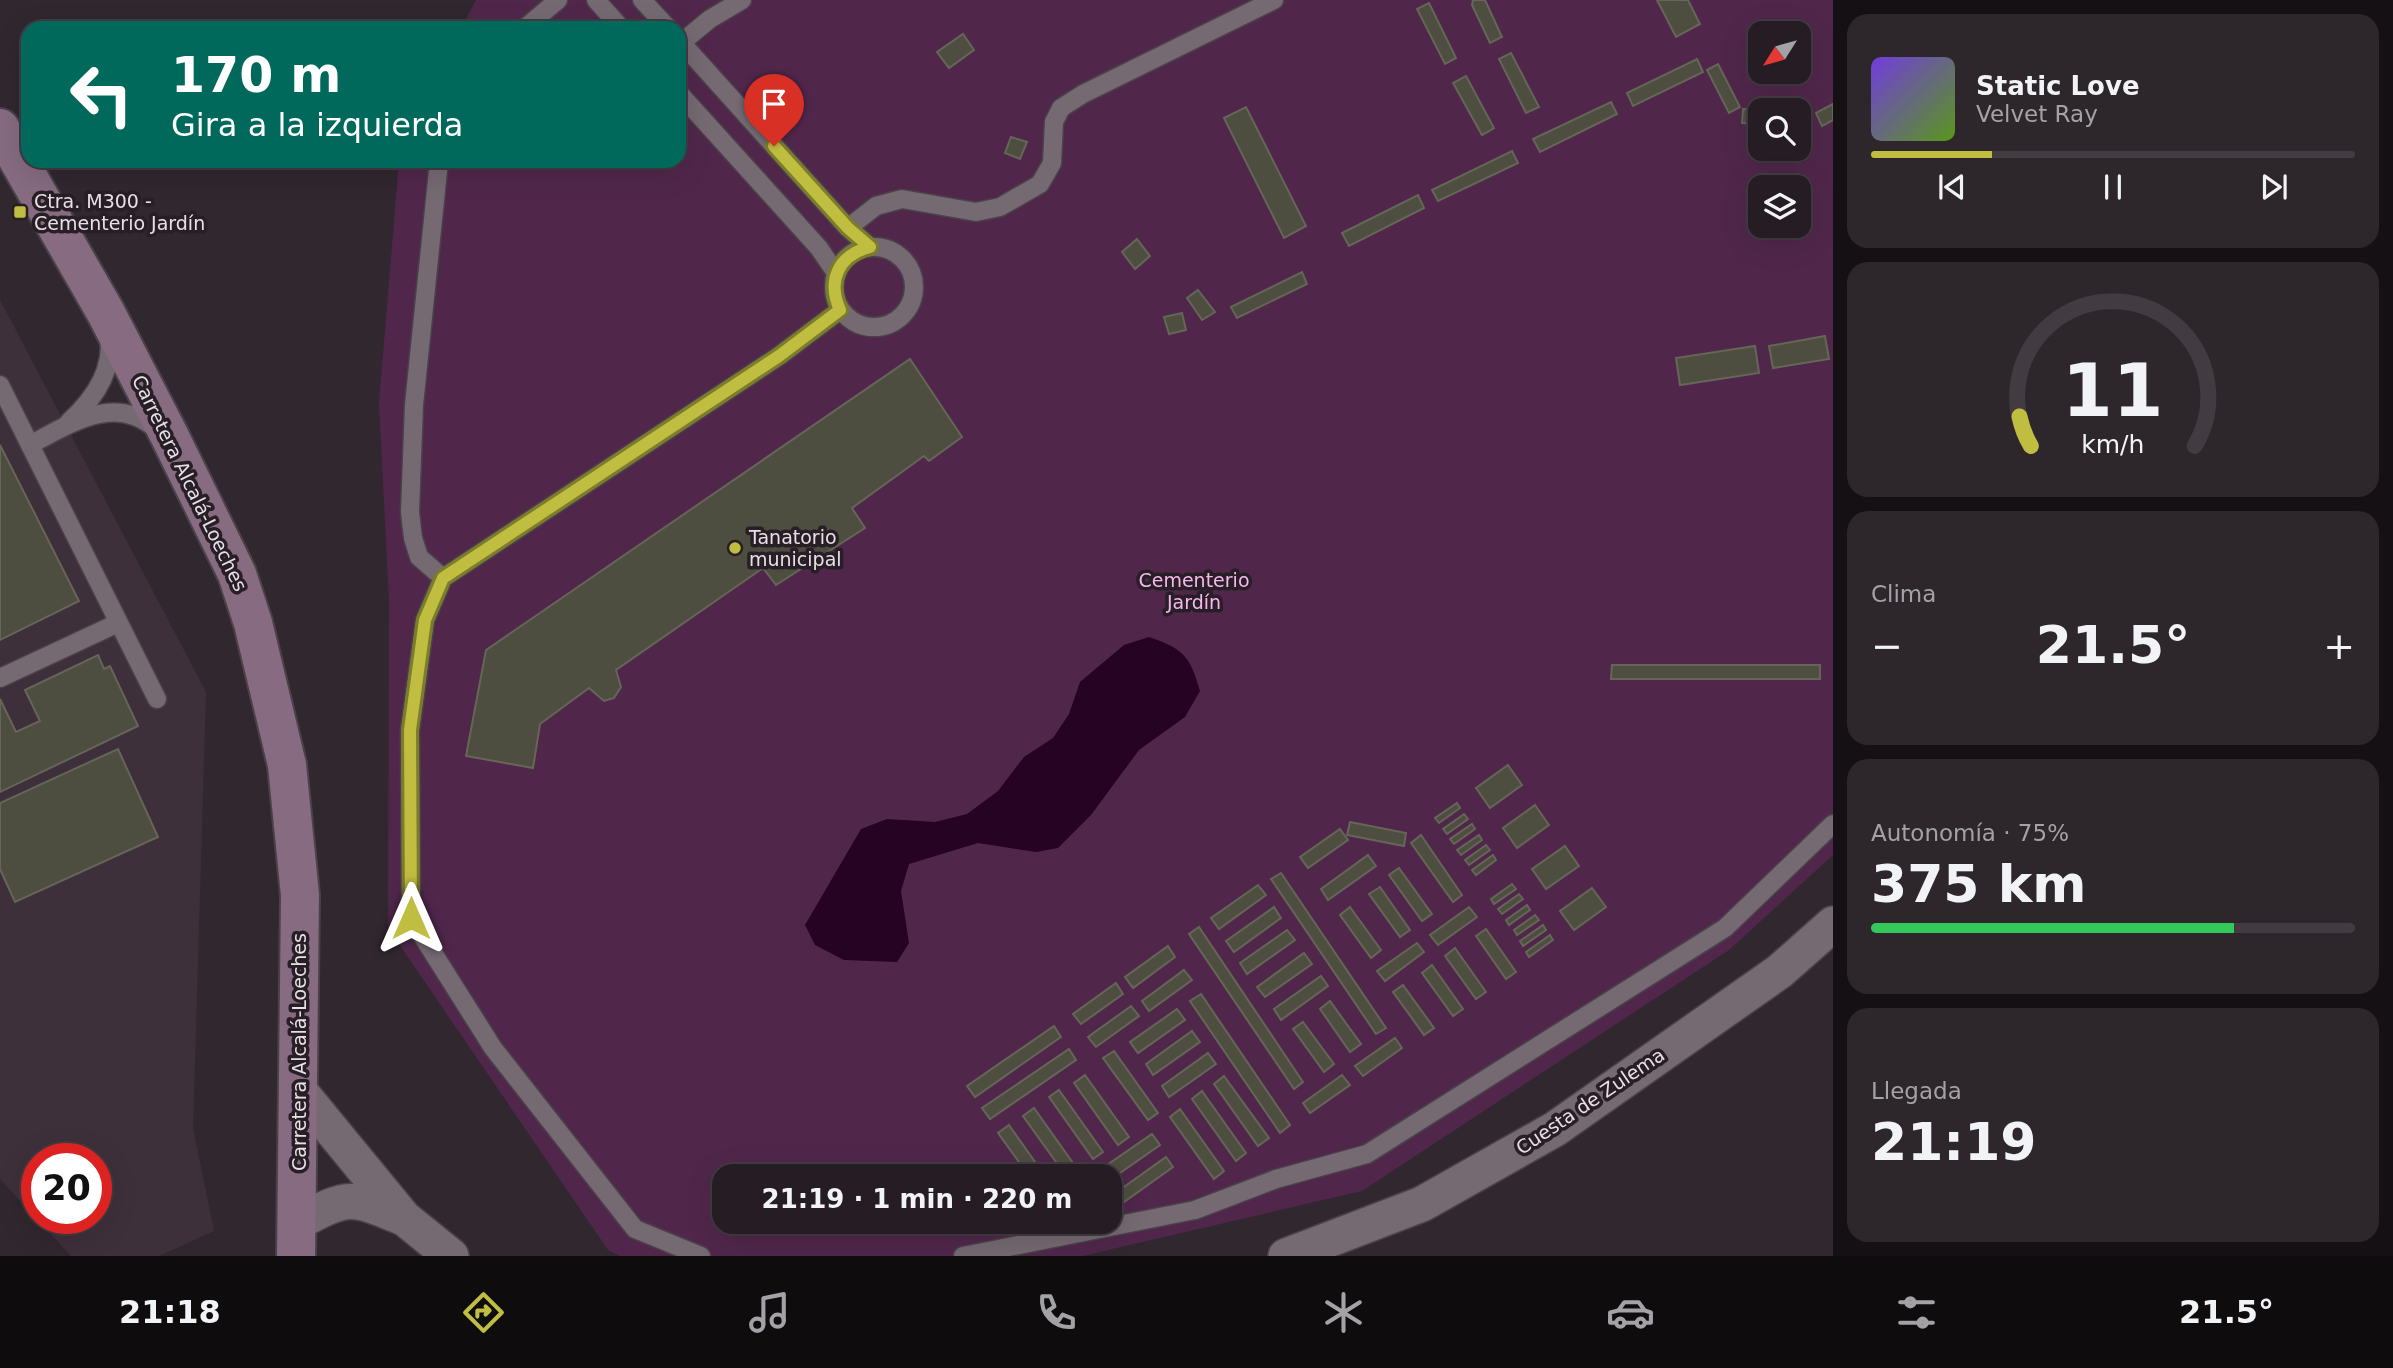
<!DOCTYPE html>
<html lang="es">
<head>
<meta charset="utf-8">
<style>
  :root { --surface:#251d23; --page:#2d262b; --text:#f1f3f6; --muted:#a3a2a6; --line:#423b41; --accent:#c0be41 }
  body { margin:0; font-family:"DejaVu Sans",sans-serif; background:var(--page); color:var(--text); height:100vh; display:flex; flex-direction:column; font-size:26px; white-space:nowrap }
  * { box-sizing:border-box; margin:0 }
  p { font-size:23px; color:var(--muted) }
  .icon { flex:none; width:38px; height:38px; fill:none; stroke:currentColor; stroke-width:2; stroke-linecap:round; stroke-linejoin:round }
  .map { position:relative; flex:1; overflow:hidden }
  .details { display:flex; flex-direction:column; gap:14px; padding:14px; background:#141013; width:560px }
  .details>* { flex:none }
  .hud { position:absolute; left:21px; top:21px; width:665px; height:147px; border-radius:21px; box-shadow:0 7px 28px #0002,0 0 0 2px var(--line); background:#00695c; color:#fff; overflow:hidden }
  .needle { width:46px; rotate:233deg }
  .controls { position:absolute; left:1748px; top:21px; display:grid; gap:14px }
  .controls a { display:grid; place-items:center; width:63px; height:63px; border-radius:14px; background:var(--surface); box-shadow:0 7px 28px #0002,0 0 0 2px var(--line); font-size:35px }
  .speed { position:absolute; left:21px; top:1143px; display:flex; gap:14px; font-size:35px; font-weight:700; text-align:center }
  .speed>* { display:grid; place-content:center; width:91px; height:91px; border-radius:50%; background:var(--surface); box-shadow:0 7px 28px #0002,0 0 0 2px var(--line); line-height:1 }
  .speed .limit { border:10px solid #d22; background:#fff; color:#111 }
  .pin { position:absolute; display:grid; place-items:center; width:60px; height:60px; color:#fff; margin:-72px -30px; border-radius:50% 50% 50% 0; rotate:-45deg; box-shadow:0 0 7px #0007 }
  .pin .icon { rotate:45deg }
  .me { position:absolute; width:77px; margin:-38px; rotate:0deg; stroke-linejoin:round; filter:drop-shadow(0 0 5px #0008) }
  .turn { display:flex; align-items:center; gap:24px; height:147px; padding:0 35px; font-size:32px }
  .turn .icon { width:91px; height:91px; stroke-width:2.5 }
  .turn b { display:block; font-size:49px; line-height:60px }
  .big { font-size:52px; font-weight:700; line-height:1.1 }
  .details .widget { flex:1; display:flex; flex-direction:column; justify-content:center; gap:10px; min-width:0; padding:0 24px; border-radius:21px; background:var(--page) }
  .details .dial { align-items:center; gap:0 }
  .dial svg { height:182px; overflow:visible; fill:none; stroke:var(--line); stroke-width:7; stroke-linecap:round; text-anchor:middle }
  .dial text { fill:var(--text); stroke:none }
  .song { display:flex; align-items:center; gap:21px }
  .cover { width:84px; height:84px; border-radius:10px; background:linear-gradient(135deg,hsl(260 70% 55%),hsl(90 70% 35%)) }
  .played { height:7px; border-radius:4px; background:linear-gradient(90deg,var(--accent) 25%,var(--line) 25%) }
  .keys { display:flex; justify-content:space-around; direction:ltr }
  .heat { display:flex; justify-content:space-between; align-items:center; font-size:38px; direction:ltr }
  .charge { height:10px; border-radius:5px; background:linear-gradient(90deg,#34c759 75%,var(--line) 0) }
  .trip { position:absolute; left:712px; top:1164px; width:410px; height:70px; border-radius:21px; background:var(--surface); box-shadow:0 7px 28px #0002,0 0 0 2px var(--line); font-weight:700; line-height:70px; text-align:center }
  .dock { display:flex; height:112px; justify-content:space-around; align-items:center; background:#0f0c0e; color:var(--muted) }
  .dock .icon { width:49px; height:49px }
  .dock .current { color:var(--accent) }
  .dock b { font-size:32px; color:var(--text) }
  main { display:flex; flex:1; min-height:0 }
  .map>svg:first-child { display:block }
  .built { fill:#3e303b; fill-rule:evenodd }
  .green { fill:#50274b; fill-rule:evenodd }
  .water { fill:#260223 }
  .building { fill:#4d4d40; stroke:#656558; stroke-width:2 }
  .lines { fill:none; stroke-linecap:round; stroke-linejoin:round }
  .service-casing { stroke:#4a4249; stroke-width:21 }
  .minor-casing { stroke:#4a4249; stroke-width:38 }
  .secondary-casing { stroke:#4a4249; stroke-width:42 }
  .service { stroke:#756972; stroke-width:18 }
  .minor { stroke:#756972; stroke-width:35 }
  .secondary { stroke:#866b81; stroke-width:38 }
  .route-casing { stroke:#7d7c2a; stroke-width:18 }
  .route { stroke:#c0be41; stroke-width:12 }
  .poi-dot { fill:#c0be41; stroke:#271e26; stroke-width:2.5 }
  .labels { text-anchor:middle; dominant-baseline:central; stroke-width:7; stroke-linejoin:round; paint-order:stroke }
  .poi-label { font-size:19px; fill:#e7e0e6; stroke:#271e26; text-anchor:start }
  .street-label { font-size:19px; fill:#e7e0e6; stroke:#271e26 }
  .park-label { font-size:19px; fill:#f8b7ee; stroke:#271e26 }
</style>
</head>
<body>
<main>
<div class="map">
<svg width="1833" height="1256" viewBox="0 0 1833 1256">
  <rect width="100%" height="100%" fill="#31272f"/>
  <path class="built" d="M 0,300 L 206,692 L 193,1128 L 214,1231 L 159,1256 L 71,1256 L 0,1179 ZM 37,1158 L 96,1158 L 96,1218 L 37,1218 Z"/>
  <path class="green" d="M 476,0 L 1833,0 L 1833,855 L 1729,950 L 1362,1191 L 1082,1256 L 620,1256 L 608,1250 L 388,928 L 389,601 L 379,403 L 399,161 L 679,161 L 679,28 L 461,28 ZM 1760,33 L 1799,33 L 1799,72 L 1760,72 ZM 1760,110 L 1799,110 L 1799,149 L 1760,149 ZM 1760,187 L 1799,187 L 1799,226 L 1760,226 ZM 724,1176 L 1110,1176 L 1110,1222 L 724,1222 Z"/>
  <path class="water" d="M 1149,637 C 1184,649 1190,656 1200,691 L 1185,717 L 1139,750 L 1091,815 L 1058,848 L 1036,852 L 978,843 L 909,864 L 901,891 L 909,943 L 897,962 L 844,960 L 815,945 L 805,925 L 861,829 L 887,819 L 935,822 L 967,814 L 998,791 L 1024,757 L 1053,738 L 1069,714 L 1080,682 L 1124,645 Z"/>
  <g class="building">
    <polygon points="1473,0 1485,0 1502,37 1490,43 1472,5"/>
    <polygon points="1657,0 1688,0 1700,24 1676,37"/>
    <polygon points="1429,3 1456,58 1445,64 1417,9"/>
    <polygon points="963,34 974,50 949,68 937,52"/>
    <polygon points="1511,53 1539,107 1526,113 1499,59"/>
    <polygon points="1697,59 1703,72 1633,106 1627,93"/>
    <polygon points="1718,64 1740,107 1729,113 1707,70"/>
    <polygon points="1466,76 1494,128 1482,135 1453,83"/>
    <polygon points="1611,102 1617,114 1540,152 1533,139"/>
    <polygon points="1833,104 1833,120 1822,126 1816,113"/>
    <polygon points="1246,107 1306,226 1284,238 1224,118"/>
    <polygon points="1743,109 1760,110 1760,124 1742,123"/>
    <polygon points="1799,112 1811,113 1811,126 1799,126"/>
    <polygon points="1011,137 1027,142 1020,159 1005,153"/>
    <polygon points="1512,151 1518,163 1438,201 1432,190"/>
    <polygon points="1418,195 1424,208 1349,246 1342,233"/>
    <polygon points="1137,239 1150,256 1135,269 1122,252"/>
    <polygon points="1302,272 1307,284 1237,318 1231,307"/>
    <polygon points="1198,290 1215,312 1202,320 1187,298"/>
    <polygon points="1182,313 1186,330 1169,334 1164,317"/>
    <polygon points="1825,336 1829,359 1773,368 1769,346"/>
    <polygon points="1755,346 1759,373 1680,385 1676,358"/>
    <polygon points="910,359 962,437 929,461 924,456 852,508 865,528 776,585 763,568 616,670 621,687 614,698 604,701 589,688 540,724 533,768 466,756 486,650"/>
    <polygon points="0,445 79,601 0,640"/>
    <polygon points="98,655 104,669 110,666 138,726 0,792 0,699 16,732 40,721 25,690"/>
    <polygon points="1612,665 1820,665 1820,679 1611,679"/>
    <polygon points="118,749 158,837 15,902 0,869 0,803"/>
    <polygon points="1508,765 1522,785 1490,808 1476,788"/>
    <polygon points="1457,803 1460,808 1439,823 1435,818"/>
    <polygon points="1535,805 1549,825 1517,848 1503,828"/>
    <polygon points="1464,814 1468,819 1447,834 1443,829"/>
    <polygon points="1350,822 1406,833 1404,846 1347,835"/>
    <polygon points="1472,824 1475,829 1454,844 1450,839"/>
    <polygon points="1340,829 1348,840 1308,868 1300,857"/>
    <polygon points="1421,835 1462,895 1453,902 1411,843"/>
    <polygon points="1479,835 1482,840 1461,855 1457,850"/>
    <polygon points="1486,845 1490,850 1469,865 1465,860"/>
    <polygon points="1565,846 1579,866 1546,889 1532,869"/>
    <polygon points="1368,855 1376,866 1328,900 1321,889"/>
    <polygon points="1493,855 1496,860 1476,875 1472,870"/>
    <polygon points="1399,868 1432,914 1422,921 1389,875"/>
    <polygon points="1281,873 1386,1028 1376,1034 1271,879"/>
    <polygon points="1512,884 1516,889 1494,904 1491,899"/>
    <polygon points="1258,885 1266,895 1219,929 1211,918"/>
    <polygon points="1380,887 1410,930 1400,937 1369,894"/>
    <polygon points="1592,888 1606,907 1574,930 1560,911"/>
    <polygon points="1519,894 1523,899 1502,914 1498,909"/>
    <polygon points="1527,905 1530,910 1509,925 1506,920"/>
    <polygon points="1274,907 1281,918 1234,952 1226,941"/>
    <polygon points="1350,907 1381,950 1371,958 1340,915"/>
    <polygon points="1469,907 1477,917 1438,945 1430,935"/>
    <polygon points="1535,915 1539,920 1517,935 1514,930"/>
    <polygon points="1543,925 1546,930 1523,946 1520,941"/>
    <polygon points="1199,927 1303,1082 1294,1089 1189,934"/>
    <polygon points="1486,929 1516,972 1506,979 1476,936"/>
    <polygon points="1287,930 1295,940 1247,974 1240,963"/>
    <polygon points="1550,935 1553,940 1529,957 1526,952"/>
    <polygon points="1417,943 1424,952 1385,981 1377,971"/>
    <polygon points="1168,946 1175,957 1133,988 1125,977"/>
    <polygon points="1455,948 1486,992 1476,999 1445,956"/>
    <polygon points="1304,953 1312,964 1265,997 1257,987"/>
    <polygon points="1432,965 1463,1009 1453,1016 1422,973"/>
    <polygon points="1184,970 1192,980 1149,1011 1142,1001"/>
    <polygon points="1321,976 1328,986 1281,1020 1274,1009"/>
    <polygon points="1116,983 1123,994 1081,1024 1073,1014"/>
    <polygon points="1403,985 1434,1028 1424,1035 1393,992"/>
    <polygon points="1201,994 1290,1125 1280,1133 1190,1001"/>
    <polygon points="1330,1001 1361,1044 1350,1052 1320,1009"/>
    <polygon points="1131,1006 1139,1016 1096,1047 1088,1037"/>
    <polygon points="1177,1009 1185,1020 1138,1053 1130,1042"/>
    <polygon points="1303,1022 1334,1064 1324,1072 1293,1029"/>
    <polygon points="1054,1026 1061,1037 975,1097 967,1086"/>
    <polygon points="1192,1031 1200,1042 1153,1075 1146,1064"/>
    <polygon points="1395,1038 1402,1048 1363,1076 1355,1066"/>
    <polygon points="1069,1049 1076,1060 990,1119 982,1108"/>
    <polygon points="1114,1051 1158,1113 1148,1120 1103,1058"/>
    <polygon points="1208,1053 1216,1064 1169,1097 1162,1086"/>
    <polygon points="1085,1075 1129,1137 1118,1145 1074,1083"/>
    <polygon points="1342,1075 1350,1085 1310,1113 1303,1103"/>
    <polygon points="1224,1076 1269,1138 1258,1146 1214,1084"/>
    <polygon points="1059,1090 1103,1152 1093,1159 1049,1097"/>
    <polygon points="1202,1091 1246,1153 1236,1161 1192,1099"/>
    <polygon points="1034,1108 1078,1170 1069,1176 1066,1176 1023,1116"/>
    <polygon points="1180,1109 1224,1171 1214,1179 1170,1117"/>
    <polygon points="1009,1125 1045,1176 1029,1176 998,1133"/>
    <polygon points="1152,1134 1160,1145 1110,1180 1110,1176 1091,1176"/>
    <polygon points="1166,1157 1173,1167 1110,1212 1110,1197"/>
  </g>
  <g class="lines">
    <g class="service-casing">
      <g id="service">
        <polyline points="596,0 621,28"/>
        <polyline points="642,0 668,28"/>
        <polyline points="525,28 558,0"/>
        <polyline points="679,40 848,228 870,247"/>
        <polyline points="682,42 710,19 742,0"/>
        <polyline points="679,93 819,248 836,273"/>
        <polyline points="439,161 414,405 410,512 413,538 419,557 443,578"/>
        <polyline points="848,228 876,206 902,199 976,212 1000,207 1040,184 1052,163 1054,122 1061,108 1083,94 1274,0"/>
        <circle cx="874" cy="287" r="40"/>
        <polyline points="0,385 157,699"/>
        <path d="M 69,422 C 93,400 114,371 109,337"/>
        <path d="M 30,445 C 59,429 100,403 134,416 C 143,419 151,425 158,430"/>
        <polyline points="0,678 118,623"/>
        <polyline points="701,1256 635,1229 493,1048 411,918 410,730 425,620 443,578 779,356 840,310"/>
        <polyline points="963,1256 1195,1210 1276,1179 1367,1154 1725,928 1833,824"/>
      </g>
    </g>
    <g class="minor-casing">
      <g id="minor">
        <polyline points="298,1089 404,1218 451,1256"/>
        <path d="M 298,1222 C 349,1196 348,1195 401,1217"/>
        <polyline points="1286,1256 1422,1204 1555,1129 1780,971 1833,924"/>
      </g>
    </g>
    <g class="secondary-casing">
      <polyline id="secondary" points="0,128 106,313 170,437 237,574 253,623 287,765 300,895 296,1256"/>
    </g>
    <use href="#service" class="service"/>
    <use href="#minor" class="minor"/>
    <use href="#secondary" class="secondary"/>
  </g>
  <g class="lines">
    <g class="route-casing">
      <path id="route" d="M 411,918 L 410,730 L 425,620 L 443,578 L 779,356 L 840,310 C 827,281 838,255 870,247 L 848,228 L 774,146"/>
    </g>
    <use href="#route" class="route"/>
  </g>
  <g class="poi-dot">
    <rect x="13" y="205" width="14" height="14" rx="3.5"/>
    <circle cx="735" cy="548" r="7"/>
  </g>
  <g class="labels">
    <g class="poi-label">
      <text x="34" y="201">Ctra. M300 -<tspan x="34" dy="22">Cementerio Jardín</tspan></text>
      <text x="749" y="537">Tanatorio<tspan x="749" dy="22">municipal</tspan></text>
    </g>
    <g class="street-label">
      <text transform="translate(190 483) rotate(64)">Carretera Alcalá-Loeches</text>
      <text transform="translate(299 1052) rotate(-90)">Carretera Alcalá-Loeches</text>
      <text transform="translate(1590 1101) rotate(-34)">Cuesta de Zulema</text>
    </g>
    <g class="park-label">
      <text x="1194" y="580">Cementerio<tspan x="1194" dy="22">Jardín</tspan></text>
    </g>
  </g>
</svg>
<div class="controls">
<a><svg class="needle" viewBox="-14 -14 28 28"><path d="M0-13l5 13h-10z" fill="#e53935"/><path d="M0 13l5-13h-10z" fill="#a3a2a6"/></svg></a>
<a><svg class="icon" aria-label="search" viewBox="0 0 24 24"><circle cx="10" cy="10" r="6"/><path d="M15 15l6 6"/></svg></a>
<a><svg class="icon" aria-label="layers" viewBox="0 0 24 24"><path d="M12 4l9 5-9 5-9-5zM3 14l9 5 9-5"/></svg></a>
</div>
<div class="speed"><div class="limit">20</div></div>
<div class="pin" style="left:774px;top:146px;background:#d93025"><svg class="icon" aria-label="arrive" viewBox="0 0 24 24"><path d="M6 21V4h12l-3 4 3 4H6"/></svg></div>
<svg class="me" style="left:411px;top:918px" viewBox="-20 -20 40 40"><path d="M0-17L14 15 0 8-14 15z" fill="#c0be41" stroke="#fff" stroke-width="4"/></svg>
<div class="trip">21:19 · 1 min · 220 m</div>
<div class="hud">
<div class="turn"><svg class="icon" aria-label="left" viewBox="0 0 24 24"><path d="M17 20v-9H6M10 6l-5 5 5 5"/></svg><div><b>170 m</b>Gira a la izquierda</div></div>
</div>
</div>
<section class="details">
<div class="widget">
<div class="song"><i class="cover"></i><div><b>Static Love</b><p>Velvet Ray</p></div></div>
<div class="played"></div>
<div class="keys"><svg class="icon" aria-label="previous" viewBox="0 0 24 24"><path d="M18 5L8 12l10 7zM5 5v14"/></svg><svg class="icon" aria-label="pause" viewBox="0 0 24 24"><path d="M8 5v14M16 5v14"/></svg><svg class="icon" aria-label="next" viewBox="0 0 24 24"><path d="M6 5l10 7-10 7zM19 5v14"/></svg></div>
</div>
<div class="widget dial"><svg viewBox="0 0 100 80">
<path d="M14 69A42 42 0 1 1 86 69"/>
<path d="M14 69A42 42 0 0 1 9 56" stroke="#c0be41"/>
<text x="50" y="56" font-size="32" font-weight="700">11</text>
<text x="50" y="72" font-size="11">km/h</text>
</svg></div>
<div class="widget"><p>Clima</p>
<div class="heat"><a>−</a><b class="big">21.5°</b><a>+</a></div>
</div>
<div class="widget"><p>Autonomía · 75%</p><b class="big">375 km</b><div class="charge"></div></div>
<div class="widget"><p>Llegada</p><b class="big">21:19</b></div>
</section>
</main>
<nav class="dock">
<b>21:18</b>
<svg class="icon current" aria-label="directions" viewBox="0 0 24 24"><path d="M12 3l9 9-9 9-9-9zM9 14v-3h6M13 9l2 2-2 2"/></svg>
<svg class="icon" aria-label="music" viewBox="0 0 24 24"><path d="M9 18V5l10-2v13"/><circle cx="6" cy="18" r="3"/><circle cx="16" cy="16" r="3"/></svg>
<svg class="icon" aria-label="phone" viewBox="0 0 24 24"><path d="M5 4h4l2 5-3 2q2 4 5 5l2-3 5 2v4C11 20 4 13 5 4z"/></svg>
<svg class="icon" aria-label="climate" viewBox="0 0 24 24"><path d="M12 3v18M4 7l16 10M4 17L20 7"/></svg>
<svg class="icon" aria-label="car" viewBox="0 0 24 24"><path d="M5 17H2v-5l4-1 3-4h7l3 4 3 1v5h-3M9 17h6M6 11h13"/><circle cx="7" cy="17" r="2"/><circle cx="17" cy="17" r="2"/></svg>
<svg class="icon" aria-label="filters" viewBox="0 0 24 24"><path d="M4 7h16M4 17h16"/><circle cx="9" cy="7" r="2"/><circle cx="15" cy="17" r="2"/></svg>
<b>21.5°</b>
</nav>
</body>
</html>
